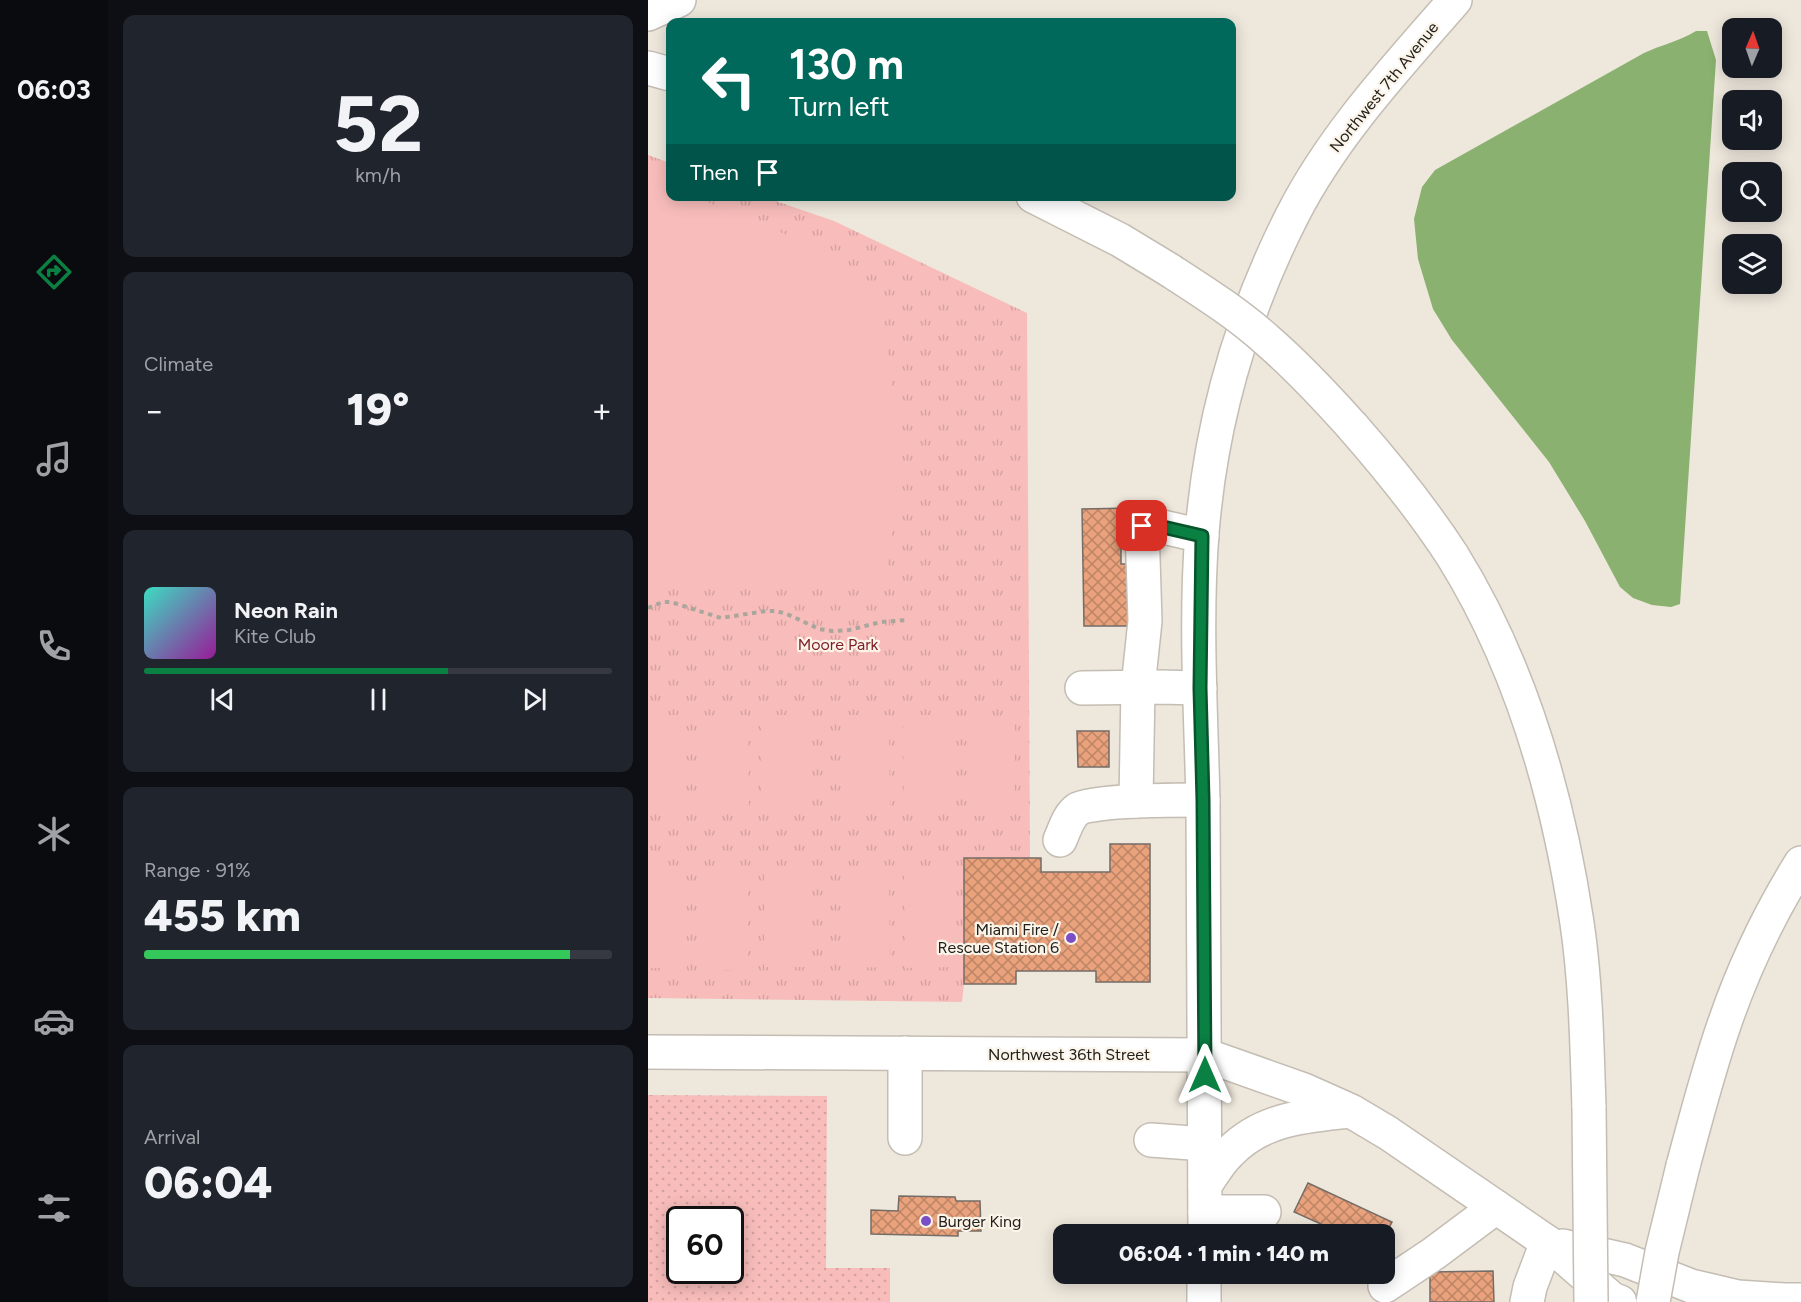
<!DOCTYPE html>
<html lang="en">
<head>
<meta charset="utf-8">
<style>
  :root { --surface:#171b24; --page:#20242c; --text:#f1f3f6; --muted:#9ea1a6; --line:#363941; --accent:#0b8043 }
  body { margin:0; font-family:Figtree,sans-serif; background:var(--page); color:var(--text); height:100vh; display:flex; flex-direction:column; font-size:22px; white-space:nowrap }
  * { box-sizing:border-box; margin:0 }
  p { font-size:20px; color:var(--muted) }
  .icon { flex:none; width:33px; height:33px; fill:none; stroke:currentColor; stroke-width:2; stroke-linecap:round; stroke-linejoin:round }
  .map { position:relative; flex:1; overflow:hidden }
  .drawer { display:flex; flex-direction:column; gap:15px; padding:15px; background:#0d0f14; width:540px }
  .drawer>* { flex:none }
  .hud { position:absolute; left:18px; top:18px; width:570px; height:183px; border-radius:12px; box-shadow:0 3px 15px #0003; background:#00695c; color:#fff; overflow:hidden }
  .needle { width:39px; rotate:2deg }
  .controls { position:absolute; left:1074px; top:18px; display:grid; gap:12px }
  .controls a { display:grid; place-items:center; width:60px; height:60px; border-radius:12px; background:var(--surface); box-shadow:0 3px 15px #0003; font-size:30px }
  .speed { position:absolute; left:18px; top:1206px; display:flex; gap:12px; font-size:30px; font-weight:700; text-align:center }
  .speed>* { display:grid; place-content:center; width:78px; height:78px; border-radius:50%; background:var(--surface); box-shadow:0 3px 15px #0003; line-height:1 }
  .speed .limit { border:3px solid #111; border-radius:9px; background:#fff; color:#111 }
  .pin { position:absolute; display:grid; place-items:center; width:51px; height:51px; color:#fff; margin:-26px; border-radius:12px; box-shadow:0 3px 9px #0006 }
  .me { position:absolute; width:66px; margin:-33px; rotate:0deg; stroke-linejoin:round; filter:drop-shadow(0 0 4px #0008) }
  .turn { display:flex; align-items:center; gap:21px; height:126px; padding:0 24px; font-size:27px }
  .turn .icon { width:78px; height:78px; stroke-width:2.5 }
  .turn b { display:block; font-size:42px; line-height:51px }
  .then { display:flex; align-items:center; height:57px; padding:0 24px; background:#0003; gap:12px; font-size:22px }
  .big { font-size:45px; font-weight:800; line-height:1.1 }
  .drawer .tile { flex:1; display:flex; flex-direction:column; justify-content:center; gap:9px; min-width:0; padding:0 21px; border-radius:12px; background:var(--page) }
  .drawer .dial { align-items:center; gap:0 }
  .dial b { font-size:78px; line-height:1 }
  .song { display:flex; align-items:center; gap:18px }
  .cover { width:72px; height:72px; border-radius:9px; background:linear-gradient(135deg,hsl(170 70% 55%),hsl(300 70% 35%)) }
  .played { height:6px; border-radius:3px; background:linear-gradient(90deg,var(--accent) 65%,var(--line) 65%) }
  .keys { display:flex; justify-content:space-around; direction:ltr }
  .heat { display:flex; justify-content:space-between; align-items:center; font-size:33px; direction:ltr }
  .charge { height:9px; border-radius:4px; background:linear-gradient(90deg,#34c759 91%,var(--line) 0) }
  .trip { position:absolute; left:405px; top:1224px; width:342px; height:60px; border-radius:12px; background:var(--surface); box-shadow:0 3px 15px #0003; font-weight:800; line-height:60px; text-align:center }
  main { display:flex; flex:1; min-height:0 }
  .tabs { display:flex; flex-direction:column; width:108px; justify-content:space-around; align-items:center; background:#090b0e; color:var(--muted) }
  .tabs .icon { width:42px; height:42px }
  .tabs .current { color:var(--accent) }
  .tabs b { font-size:27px; color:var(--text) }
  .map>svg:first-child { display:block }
  .grass { fill:url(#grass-dots); fill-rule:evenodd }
  .park { fill:url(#park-tufts) }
  .pitch { fill:#f8bdbb }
  .water { fill:#8ab170 }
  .building { fill:url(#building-cross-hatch); stroke:#766c67; stroke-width:1.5 }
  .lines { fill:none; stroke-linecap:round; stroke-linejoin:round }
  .minor-casing { stroke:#c4bdb3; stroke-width:36 }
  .major-casing { stroke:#c4bdb3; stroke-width:36 }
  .highway-casing { stroke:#c4bdb3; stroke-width:36 }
  .path { stroke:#aba69d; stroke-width:4; stroke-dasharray:4.5 4.5; stroke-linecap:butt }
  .minor { stroke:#fff; stroke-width:33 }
  .major { stroke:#fff; stroke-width:33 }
  .highway { stroke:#fff; stroke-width:33 }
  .highway-bridge-casing { stroke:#c4bdb3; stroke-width:36; stroke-linecap:butt }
  .highway-bridge { stroke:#fff; stroke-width:33 }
  .route-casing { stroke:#07532c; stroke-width:15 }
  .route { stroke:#0b8043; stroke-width:10 }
  .poi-dot { fill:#7a4ec7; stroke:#fbf4e9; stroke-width:2 }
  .labels { text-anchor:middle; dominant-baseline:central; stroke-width:4.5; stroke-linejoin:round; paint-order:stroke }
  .street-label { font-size:16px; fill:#23201d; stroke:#fbf4e9 }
  .park-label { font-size:16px; fill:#7f2028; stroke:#fbf4e9 }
  .poi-label { font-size:16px; fill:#23201d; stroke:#fbf4e9; text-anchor:end }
</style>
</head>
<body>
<main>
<nav class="tabs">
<b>06:03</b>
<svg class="icon current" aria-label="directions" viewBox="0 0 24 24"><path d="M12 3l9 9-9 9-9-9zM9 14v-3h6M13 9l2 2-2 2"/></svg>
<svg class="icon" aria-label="music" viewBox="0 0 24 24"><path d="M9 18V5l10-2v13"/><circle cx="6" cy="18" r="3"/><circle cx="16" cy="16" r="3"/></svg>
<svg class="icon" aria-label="phone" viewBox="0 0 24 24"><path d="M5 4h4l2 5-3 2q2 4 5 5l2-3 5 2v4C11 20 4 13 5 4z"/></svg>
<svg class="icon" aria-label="climate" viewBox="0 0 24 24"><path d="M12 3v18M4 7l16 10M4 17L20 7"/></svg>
<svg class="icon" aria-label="car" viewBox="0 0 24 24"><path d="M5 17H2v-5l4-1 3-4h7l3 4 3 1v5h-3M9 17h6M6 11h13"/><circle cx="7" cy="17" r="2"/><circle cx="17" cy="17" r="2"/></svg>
<svg class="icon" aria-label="filters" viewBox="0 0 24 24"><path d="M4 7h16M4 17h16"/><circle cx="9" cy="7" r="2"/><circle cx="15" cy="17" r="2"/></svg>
</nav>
<section class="drawer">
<div class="tile dial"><b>52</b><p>km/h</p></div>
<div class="tile"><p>Climate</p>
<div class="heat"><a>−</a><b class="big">19°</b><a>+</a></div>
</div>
<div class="tile">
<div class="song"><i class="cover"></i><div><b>Neon Rain</b><p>Kite Club</p></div></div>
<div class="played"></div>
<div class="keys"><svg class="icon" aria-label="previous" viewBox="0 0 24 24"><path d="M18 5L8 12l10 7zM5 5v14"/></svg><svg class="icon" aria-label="pause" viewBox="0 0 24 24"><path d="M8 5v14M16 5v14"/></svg><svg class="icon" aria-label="next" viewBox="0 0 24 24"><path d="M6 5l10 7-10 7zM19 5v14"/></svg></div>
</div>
<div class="tile"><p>Range · 91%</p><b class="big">455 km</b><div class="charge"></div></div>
<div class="tile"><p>Arrival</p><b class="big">06:04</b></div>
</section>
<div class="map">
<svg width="1153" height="1302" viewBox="0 0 1153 1302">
  <defs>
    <pattern id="grass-dots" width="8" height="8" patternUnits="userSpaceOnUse" patternTransform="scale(1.5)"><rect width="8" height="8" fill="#f8bdbb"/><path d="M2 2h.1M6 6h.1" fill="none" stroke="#d4a2a0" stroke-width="1.8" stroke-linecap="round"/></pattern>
    <pattern id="park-tufts" width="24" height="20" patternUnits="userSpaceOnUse" patternTransform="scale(1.5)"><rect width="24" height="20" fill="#f8bdbb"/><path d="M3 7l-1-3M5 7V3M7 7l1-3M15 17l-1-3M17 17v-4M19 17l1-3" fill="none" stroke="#d4a2a0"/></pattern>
    <pattern id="building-cross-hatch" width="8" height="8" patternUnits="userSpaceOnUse" patternTransform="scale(1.5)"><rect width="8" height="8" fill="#e9a27c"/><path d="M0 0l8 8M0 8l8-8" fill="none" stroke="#bc8465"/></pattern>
  </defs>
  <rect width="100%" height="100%" fill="#eee7dc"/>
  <path class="grass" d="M 0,1095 L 179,1096 L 178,1268 L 242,1268 L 242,1302 L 0,1302 ZM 32,1220 L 82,1220 L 82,1270 L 32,1270 Z"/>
  <polygon class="park" points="0,155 22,163 22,196 116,197 186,221 379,313 382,858 316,858 316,984 314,1002 0,998"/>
  <g class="pitch">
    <polygon points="0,177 22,186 22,196 47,197 180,252 234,299 252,455 238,582 0,585"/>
    <polygon points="0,715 38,715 38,813 0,814"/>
    <polygon points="100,715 101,814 54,814 53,716"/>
    <polygon points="113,715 161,715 161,813 114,814"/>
    <polygon points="194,715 241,715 242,813 195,814"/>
    <polygon points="255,715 302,715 303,814 256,814"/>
    <polygon points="319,717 367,717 367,815 320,816"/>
    <polygon points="163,868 164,967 116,967 116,869"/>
    <polygon points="0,869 38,869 39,968 0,968"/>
    <polygon points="194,869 241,869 242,967 194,968"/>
    <polygon points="256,869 304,869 304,967 257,968"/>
    <polygon points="52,871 99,871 100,970 53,970"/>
  </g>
  <path class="water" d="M 1048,31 L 1059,31 L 1068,60 L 1032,604 L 1023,607 L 1004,605 L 985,598 L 972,587 L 937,521 L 901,462 L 804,340 L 785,309 L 770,259 L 766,219 L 774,187 L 787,170 L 996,53 C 1013,45 1032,41 1048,31 Z"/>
  <g class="building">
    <polygon points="485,508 486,545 473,545 473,564 483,564 484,626 436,626 434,509"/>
    <polygon points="429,731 461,731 461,767 430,767"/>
    <polygon points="462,844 502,844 502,982 448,982 448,971 368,971 368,984 316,984 316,858 393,858 393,872 462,872"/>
    <polygon points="660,1183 744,1222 736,1237 736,1234 695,1234 646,1212"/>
    <polygon points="251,1196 307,1197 308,1201 332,1201 333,1231 310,1231 310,1236 223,1234 223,1210 250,1211"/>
    <polygon points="845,1271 846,1302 782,1302 782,1272"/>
  </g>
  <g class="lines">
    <g class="minor-casing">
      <g id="minor">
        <polyline points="434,688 511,687 552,688"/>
        <polyline points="488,801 490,687 497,621 494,527 515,527 554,536"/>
        <path d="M 412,840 C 417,829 420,816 430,809 C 443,800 534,800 555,800"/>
        <polyline points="257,1138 257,1053"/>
        <polyline points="503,1140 557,1144"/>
        <polyline points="557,1212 616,1212"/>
        <polyline points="737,1286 785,1254 848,1207"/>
        <polyline points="879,1302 882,1287 899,1242"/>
      </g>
    </g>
    <g class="major-casing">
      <g id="major">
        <polyline points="0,1052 557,1055 656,1090 703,1111 740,1133 899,1242 964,1299 972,1302"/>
        <path d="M 557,1185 C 565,1174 572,1161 582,1152 C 615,1118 658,1116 702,1111"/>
        <path d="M 557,1234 C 557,1090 557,946 555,802 C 553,713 547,621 554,533 C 563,420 594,314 645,214 C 686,134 749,67 807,0"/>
        <polyline points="915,1246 977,1260 1043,1286 1090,1297 1136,1300 1153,1300"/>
        <polyline points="556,1302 556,1274"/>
      </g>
    </g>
    <g class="highway-casing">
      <g id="highway">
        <polyline points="0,14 31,0"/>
        <polyline points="0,68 22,74"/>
        <polyline points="385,196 472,240 523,271"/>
        <path d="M 704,426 C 740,467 774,509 804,555 C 872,664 910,796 929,923 C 938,984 939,1047 941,1108"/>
        <path d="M 1035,1166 C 1048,1118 1060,1071 1076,1025 C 1095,969 1122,913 1153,863"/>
      </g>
    </g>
    <polyline class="path" points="0,608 15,602 23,602 73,618 118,611 128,611 139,614 171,629 184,631 201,630 233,622 259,620"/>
    <use href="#minor" class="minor"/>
    <use href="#major" class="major"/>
    <use href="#highway" class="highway"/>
    <g class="highway-bridge-casing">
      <g id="highway-bridge">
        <path d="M 523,271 C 557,293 590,314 620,341 C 650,367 677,396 704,426"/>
        <polyline points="941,1108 943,1302"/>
        <polyline points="1005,1302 1014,1252 1035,1166"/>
      </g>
    </g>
    <use href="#highway-bridge" class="highway-bridge"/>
  </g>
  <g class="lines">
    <g class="route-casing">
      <polyline id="route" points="494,526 515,527 554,536 552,688 555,800 557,1075"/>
    </g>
    <use href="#route" class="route"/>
  </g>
  <g class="poi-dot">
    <circle cx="423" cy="938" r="6"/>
    <circle cx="278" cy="1221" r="6"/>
  </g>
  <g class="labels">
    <g class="street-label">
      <text transform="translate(736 87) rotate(-51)">Northwest 7th Avenue</text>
      <text x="421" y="1054">Northwest 36th Street</text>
    </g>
    <g class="park-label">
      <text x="190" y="644">Moore Park</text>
    </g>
    <g class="poi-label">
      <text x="411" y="929">Miami Fire /<tspan x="411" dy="18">Rescue Station 6</tspan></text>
      <text x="290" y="1221" text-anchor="start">Burger King</text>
    </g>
  </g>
</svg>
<div class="controls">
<a><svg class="needle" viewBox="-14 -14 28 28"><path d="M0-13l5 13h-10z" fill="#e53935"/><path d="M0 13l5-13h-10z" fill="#9ea1a6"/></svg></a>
<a><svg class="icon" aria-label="sound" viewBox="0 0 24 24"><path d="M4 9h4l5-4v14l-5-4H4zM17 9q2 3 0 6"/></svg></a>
<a><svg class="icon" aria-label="search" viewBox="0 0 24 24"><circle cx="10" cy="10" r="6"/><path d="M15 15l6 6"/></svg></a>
<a><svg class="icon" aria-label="layers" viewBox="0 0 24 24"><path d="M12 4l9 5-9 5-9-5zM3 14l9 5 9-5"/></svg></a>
</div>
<div class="speed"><div class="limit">60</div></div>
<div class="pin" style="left:494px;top:526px;background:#d93025"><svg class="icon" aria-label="arrive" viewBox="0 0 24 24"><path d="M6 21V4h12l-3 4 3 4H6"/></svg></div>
<svg class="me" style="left:557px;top:1075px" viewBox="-20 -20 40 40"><path d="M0-17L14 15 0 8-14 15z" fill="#0b8043" stroke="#fff" stroke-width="4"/></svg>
<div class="trip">06:04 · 1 min · 140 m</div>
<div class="hud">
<div class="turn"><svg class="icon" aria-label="left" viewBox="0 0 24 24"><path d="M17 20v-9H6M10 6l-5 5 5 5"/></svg><div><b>130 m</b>Turn left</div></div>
<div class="then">Then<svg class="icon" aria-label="arrive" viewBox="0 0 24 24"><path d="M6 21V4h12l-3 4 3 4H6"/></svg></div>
</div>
</div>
</main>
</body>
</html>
